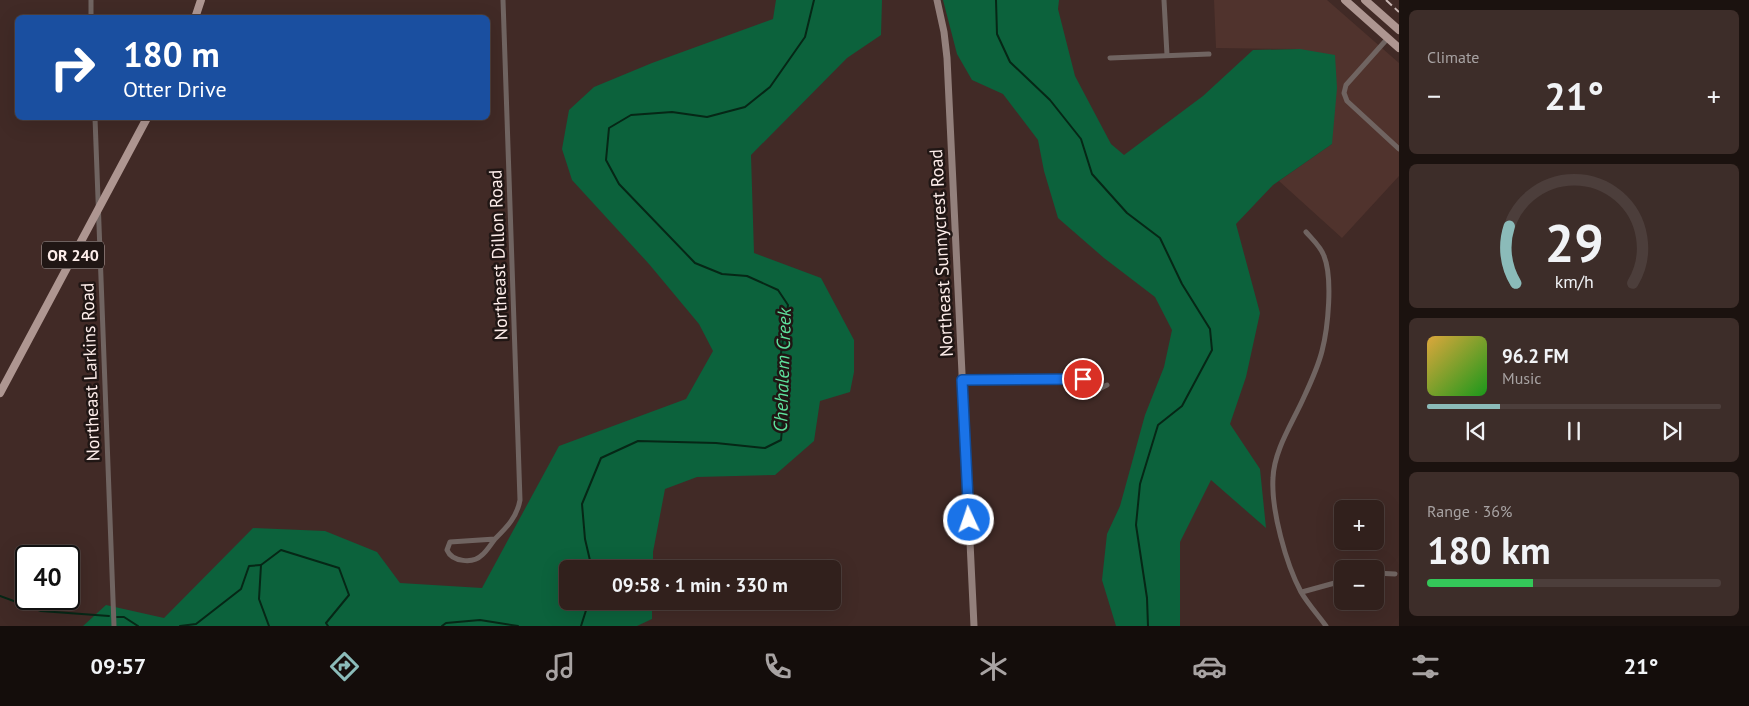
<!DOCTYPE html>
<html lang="en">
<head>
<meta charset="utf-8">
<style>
  :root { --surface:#31201c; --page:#3d2d29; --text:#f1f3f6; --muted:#a8a3a3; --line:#4c3e3b; --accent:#8bbbb9 }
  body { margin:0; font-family:"PT Sans",sans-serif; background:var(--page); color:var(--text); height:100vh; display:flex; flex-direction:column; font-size:19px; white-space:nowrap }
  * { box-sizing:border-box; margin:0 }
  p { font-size:16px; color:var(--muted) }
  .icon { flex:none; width:28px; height:28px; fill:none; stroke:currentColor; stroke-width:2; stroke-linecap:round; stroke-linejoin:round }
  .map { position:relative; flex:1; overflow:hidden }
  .panel { display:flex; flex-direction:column; gap:10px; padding:10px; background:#1b120f; width:350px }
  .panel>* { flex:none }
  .hud { position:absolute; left:15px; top:15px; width:475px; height:105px; border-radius:8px; box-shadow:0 5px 20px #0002,0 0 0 1px var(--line); background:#1a4fa0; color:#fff; overflow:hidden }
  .tools { position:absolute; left:1334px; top:500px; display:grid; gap:10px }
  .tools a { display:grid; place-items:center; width:50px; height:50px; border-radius:8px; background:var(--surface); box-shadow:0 5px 20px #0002,0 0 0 1px var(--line); font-size:25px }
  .speed { position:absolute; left:15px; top:545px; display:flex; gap:10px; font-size:25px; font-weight:700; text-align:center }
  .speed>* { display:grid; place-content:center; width:65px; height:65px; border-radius:50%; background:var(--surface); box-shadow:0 5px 20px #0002,0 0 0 1px var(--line); line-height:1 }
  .speed .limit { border:2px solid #111; border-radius:8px; background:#fff; color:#111 }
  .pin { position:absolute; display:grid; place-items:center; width:42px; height:42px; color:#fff; margin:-21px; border:2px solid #fff; border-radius:50%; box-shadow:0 1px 5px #0007 }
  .me { position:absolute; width:55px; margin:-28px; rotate:357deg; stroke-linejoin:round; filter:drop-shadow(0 0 4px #0008) }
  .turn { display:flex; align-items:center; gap:18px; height:105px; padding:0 25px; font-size:22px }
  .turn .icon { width:65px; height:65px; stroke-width:2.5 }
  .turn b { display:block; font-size:35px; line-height:42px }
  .big { font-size:38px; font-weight:700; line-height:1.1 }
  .panel .widget { flex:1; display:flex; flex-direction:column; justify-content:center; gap:8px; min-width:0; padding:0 18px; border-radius:8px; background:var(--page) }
  .panel .dial { align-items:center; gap:0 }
  .dial svg { height:130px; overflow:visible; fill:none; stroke:var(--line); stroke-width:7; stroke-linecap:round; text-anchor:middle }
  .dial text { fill:var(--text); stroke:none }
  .song { display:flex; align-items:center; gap:15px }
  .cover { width:60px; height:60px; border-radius:8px; background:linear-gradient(135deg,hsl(40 70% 55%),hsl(120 70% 35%)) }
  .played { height:5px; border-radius:2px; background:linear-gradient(90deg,var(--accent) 25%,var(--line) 25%) }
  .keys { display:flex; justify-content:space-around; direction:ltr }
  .heat { display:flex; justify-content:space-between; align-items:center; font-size:28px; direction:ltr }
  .charge { height:8px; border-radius:4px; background:linear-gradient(90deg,#34c759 36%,var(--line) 0) }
  .trip { position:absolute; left:559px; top:560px; width:282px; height:50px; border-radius:8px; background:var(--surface); box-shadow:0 5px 20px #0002,0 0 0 1px var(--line); font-weight:700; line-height:50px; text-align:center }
  .tab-bar { display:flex; height:80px; justify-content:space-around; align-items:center; background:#140d0b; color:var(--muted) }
  .tab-bar .icon { width:35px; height:35px }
  .tab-bar .selected { color:var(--accent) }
  .tab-bar b { font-size:22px; color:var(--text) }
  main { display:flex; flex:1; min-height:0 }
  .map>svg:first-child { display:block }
  .built { fill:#50332d }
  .green { fill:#0c623c }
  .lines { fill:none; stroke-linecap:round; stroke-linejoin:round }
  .stream { stroke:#062716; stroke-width:2 }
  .street { stroke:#706461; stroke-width:5 }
  .secondary { stroke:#93807c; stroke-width:7 }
  .primary { stroke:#ae9691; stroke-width:8 }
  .rail { stroke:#c8b6b3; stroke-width:2; stroke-dasharray:8 4; stroke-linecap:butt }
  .route-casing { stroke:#114b97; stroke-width:12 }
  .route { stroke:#1a73e8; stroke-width:9 }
  .labels { text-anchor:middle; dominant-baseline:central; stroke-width:5; stroke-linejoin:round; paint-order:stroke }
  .shield { fill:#201614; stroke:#bbacaa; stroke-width:1 }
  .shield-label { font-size:16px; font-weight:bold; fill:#fdedea }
  .street-label { font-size:18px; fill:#fdedea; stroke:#201614 }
  .water-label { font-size:19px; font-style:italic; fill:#5fe29d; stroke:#201614 }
</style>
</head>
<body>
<main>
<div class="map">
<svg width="1399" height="626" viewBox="0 0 1399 626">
  <rect width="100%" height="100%" fill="#412a26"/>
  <polygon class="built" points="1214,0 1327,0 1399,63 1399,176 1342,238 1279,181 1332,144 1300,49 1216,48"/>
  <g class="green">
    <polygon points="776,0 882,0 881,35 847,58 751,155 754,253 821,278 854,340 854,372 850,392 820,401 814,441 775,475 697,477 665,489 653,552 653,569 568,569 568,601 652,601 652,619 637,626 83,626 106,605 164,618 253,528 325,531 377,552 400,583 482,588 559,446 686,399 713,351 699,324 649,264 572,180 562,149 569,110 594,87 652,63 773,19"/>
    <polygon points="943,0 1059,0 1058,9 1075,76 1111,144 1124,155 1203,96 1253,50 1300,49 1335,55 1337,88 1332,144 1273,185 1236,224 1260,313 1246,377 1230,424 1260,469 1266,528 1211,480 1180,542 1180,626 1116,626 1102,580 1107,534 1120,506 1145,415 1164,367 1172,330 1155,297 1104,258 1058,218 1044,171 1038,140 1003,94 972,80 957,54"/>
  </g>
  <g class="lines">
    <g class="stream">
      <polyline points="996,0 997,34 1010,62 1050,100 1081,139 1092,174 1127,213 1160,238 1182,284 1210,329 1212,350 1182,406 1158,425 1140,484 1136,525 1147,598 1148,626"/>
      <polyline points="592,569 585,539 582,504 601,458 638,441 716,443 765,448 781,440 785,397 780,360 788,305 778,290 747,276 722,274 695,263 619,184 606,160 609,128 631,115 672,112 707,117 745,107 770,87 805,37 814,0"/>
      <polyline points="0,596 41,611 109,616"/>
      <polyline points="117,617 124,617 138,626"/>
      <polyline points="180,626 196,624 241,589 249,566 261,565"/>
      <polyline points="269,626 259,599 261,565 281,550 339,568 349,595 326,623 328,626"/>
      <polyline points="442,626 446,623 480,620 518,626"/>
      <polyline points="581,626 589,601"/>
    </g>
    <g class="street">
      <polyline points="91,0 91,18"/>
      <polyline points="1164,0 1167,55"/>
      <polyline points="1388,38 1346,85 1344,93 1347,101 1399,149"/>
      <polyline points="1110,58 1209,54"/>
      <polyline points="95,118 114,626"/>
      <path d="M 1306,232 C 1313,240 1321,247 1324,256 C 1333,278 1328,328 1322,351 C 1318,367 1311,382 1304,397 C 1293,422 1274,450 1273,478 C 1271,510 1286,564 1301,592 C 1308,604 1318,615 1326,626"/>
      <polyline points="962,380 1083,379 1088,380 1097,390 1107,385"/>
      <path d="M 495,539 C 491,544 487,551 482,555 C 473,564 452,562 447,550 L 450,542 L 495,539 C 507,527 517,517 520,500 L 503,0"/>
      <polyline points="1375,573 1395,574"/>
      <polyline points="1302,592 1342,581"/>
    </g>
    <polyline class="secondary" points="937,0 944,32 947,58 974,626"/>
    <g class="primary">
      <polyline points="1345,0 1399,48"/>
      <polyline points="1365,0 1399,30"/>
      <polyline points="195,18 201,0"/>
      <polyline points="0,393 147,118"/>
    </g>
    <polyline class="rail" points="1386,0 1399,12"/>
  </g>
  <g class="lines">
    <g class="route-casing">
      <polyline id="route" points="969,520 962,380 1083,379"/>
    </g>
    <use href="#route" class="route"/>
  </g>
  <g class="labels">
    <rect class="shield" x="42" y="241.5" width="62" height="27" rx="4"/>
    <g class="shield-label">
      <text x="73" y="255">OR 240</text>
    </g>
    <g class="street-label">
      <text transform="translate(941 253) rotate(-93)">Northeast Sunnycrest Road</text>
      <text transform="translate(498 255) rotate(-92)">Northeast Dillon Road</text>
      <text transform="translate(90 372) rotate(-92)">Northeast Larkins Road</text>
    </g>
    <g class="water-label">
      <text transform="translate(782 370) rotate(-88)">Chehalem Creek</text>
    </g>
  </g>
</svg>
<div class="tools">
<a>+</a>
<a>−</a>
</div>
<div class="speed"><div class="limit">40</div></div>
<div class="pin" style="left:1083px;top:379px;background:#d93025"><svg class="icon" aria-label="arrive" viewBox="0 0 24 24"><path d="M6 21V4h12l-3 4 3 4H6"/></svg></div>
<svg class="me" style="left:969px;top:520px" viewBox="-20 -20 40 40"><circle r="17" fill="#1a73e8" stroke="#fff" stroke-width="3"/><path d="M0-11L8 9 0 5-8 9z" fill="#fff"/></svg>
<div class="trip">09:58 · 1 min · 330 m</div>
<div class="hud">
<div class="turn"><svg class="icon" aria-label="right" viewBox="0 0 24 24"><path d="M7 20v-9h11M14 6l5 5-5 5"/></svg><div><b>180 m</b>Otter Drive</div></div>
</div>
</div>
<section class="panel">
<div class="widget"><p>Climate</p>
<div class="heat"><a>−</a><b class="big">21°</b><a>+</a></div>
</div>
<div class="widget dial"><svg viewBox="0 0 100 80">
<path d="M14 69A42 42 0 1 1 86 69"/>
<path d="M14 69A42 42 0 0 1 10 34" stroke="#8bbbb9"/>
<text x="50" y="56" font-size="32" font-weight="700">29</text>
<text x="50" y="72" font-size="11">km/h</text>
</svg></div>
<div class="widget">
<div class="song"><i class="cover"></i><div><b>96.2 FM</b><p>Music</p></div></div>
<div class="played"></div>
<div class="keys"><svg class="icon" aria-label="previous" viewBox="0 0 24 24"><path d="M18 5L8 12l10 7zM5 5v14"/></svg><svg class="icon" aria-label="pause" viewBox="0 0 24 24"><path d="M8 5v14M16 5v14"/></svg><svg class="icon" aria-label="next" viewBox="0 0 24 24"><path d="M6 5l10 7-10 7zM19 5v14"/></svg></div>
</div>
<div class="widget"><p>Range · 36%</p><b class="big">180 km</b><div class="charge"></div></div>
</section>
</main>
<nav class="tab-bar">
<b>09:57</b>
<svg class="icon selected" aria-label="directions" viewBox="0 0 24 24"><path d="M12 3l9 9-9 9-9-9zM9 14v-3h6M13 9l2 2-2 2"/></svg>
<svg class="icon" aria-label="music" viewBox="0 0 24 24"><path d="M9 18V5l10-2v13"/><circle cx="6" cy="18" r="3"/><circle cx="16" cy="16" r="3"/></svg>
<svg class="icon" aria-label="phone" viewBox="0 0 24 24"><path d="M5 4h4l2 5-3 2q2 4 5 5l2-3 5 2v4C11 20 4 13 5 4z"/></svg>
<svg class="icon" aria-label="climate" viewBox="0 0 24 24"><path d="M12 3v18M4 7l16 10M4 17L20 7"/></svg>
<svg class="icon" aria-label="car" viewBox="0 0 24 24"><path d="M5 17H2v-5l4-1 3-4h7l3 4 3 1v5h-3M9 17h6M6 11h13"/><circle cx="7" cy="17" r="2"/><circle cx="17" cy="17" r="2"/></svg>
<svg class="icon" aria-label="filters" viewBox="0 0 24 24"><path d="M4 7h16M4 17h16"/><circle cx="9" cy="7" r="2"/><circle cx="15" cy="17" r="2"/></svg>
<b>21°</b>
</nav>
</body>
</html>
